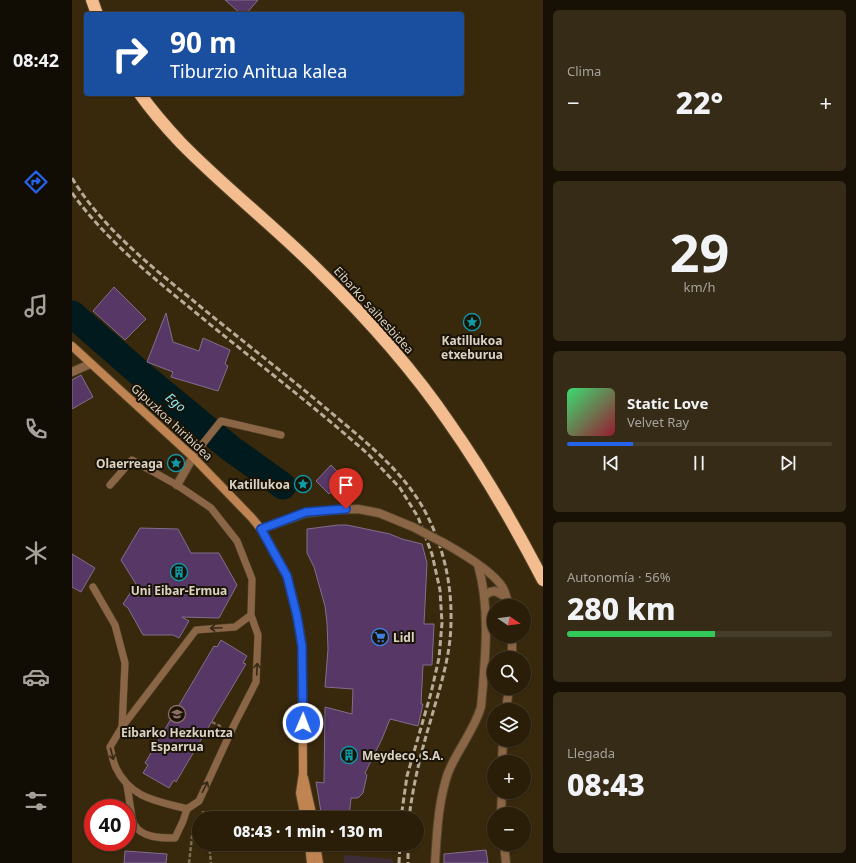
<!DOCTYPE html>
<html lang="es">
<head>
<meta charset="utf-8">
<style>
  :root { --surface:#2a1e09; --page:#362b17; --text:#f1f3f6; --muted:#a5a29c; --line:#463c2a; --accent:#2563eb }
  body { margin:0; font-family:"Noto Sans",sans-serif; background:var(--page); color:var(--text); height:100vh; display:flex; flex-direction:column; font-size:15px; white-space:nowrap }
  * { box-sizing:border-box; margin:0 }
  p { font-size:13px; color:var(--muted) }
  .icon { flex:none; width:22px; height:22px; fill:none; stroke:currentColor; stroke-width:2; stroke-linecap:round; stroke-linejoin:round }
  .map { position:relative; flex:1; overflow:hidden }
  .drawer { display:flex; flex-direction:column; gap:10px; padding:10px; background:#171005; width:313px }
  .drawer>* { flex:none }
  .top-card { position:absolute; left:12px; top:12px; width:380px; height:84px; border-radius:4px; box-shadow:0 1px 3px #0004,0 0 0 1px var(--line); background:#1a4fa0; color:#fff; overflow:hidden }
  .needle { width:26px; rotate:103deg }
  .buttons { position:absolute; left:415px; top:599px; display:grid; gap:8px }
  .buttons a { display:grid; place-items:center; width:44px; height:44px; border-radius:50%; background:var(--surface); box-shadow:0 1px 3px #0004,0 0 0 1px var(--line); font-size:20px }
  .speed { position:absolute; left:12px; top:799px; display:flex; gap:8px; font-size:20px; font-weight:700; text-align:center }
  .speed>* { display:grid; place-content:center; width:52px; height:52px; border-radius:50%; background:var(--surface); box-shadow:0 1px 3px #0004,0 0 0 1px var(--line); line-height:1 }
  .speed .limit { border:6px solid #d22; background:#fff; color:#111 }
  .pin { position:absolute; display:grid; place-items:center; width:34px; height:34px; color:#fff; margin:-41px -17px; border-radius:50% 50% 50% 0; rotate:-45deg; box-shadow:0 0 4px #0007 }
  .pin .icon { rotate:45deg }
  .me { position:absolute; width:44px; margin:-22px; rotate:1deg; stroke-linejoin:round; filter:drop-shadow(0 0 3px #0008) }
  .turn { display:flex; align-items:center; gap:14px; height:84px; padding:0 20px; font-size:18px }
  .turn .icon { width:52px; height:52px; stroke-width:2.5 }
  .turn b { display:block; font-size:28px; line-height:34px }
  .big { font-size:30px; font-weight:800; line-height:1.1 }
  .drawer .widget { flex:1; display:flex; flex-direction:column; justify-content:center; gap:6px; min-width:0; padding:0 14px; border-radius:6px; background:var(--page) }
  .drawer .dial { align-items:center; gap:0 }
  .dial b { font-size:52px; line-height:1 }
  .song { display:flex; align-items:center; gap:12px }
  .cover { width:48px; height:48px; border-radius:6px; background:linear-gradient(135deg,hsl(140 70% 55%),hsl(350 70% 35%)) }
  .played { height:4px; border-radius:2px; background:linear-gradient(90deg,var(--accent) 25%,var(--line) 25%) }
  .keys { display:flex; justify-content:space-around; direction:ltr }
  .heat { display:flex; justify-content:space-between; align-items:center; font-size:22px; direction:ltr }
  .charge { height:6px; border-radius:3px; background:linear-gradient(90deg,#34c759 56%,var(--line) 0) }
  .trip { position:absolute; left:120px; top:811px; width:232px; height:40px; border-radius:20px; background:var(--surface); box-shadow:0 1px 3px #0004,0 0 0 1px var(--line); font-weight:800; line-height:40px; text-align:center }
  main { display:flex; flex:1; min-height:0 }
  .menu { display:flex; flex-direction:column; width:72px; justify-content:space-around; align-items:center; background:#110c04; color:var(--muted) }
  .menu .icon { width:28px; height:28px }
  .menu .active { color:var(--accent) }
  .menu b { font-size:18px; color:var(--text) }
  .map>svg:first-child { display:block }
  .commercial { fill:#3d2d38 }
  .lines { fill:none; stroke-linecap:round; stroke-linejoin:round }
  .river { stroke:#001a1e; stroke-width:27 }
  .building { fill:#563766; stroke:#816f8c }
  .lane-casing { stroke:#524329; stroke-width:8 }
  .street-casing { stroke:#524329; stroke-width:10 }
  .secondary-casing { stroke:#524329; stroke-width:10 }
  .highway-casing { stroke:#524329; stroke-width:14 }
  .path { stroke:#7b6d56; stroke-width:2.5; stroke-dasharray:4 2; stroke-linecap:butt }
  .lane { stroke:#8a6546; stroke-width:7 }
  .street { stroke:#8a6546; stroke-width:8 }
  .secondary { stroke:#bf8452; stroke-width:8 }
  .highway { stroke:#f4bd90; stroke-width:12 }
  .rail { stroke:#b7ac99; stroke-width:3; stroke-dasharray:6 3; stroke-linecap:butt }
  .street-bridge-casing { stroke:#524329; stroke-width:10; stroke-linecap:butt }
  .street-bridge { stroke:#8a6546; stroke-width:8 }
  .oneway { stroke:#362817 }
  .route-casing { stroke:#184099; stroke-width:10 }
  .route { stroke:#2563eb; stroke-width:7 }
  .labels { text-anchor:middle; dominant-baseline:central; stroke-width:4; stroke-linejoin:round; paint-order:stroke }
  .street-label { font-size:12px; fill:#dcd2c2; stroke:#1a1307 }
  .poi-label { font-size:12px; font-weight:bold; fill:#dcd2c2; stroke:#1a1307 }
  .water-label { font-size:13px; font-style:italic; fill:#8ae8f8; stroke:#1a1307 }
</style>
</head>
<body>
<main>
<nav class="menu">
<b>08:42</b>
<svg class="icon active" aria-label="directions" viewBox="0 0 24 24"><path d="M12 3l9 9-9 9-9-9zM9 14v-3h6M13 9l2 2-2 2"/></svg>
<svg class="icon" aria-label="music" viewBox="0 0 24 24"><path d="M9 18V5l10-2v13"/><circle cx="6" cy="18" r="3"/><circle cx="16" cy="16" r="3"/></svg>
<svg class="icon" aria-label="phone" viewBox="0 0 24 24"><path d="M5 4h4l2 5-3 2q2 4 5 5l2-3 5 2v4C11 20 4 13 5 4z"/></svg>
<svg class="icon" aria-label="climate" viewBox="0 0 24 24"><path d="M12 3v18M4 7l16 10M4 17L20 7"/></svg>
<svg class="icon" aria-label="car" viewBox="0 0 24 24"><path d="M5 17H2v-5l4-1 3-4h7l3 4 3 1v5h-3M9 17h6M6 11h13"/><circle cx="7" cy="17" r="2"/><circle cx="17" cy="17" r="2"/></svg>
<svg class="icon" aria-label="filters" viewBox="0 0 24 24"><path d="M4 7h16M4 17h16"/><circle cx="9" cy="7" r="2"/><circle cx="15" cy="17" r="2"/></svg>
</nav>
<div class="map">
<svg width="471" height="863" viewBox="0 0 471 863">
  <rect width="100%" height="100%" fill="#38280c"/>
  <polygon class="commercial" points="272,855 320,859 321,863 272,863"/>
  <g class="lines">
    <polyline class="river" points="0,314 71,376 158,448 211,486"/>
  </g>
  <g class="building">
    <polygon points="153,0 186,0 174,14 169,14"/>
    <polygon points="42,287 74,319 53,340 21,311"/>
    <polygon points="94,313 101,342 127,351 131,338 158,350 153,364 156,366 146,391 99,377 101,372 75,362"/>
    <polygon points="9,375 21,397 0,409 0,380"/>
    <polygon points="259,465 273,479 257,494 244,481"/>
    <polygon points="266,525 275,525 318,534 330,539 350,544 355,563 352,624 362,624 360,665 351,665 349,704 351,704 346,726 318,719 310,739 293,773 295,775 291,793 286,798 279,798 277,817 250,818 244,782 252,783 253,707 280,714 281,689 253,687 256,649 255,623 253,606 242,567 235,553 235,529"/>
    <polygon points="68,528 106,529 119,553 147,553 165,585 147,618 110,617 117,621 107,638 101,635 71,635 56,608 51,604 60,590 72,597 49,560"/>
    <polygon points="0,554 23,568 9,592 0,587"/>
    <polygon points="149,640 175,656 171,663 174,664 104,782 102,780 97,788 71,773 76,765 73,763 142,646 145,647"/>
    <polygon points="414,850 416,863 372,863 372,854"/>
    <polygon points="53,851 95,854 94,863 52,863"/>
  </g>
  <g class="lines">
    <g class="lane-casing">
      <g id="lane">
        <polyline points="121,457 129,446 149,421 209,435"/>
        <path d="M 38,485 L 60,460 L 105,485 L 139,508 L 165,541 L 180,579 L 179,615 L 186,635 L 184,682 L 162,725 L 127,801 L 115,809 C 86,801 59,799 44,768 C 41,762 40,754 38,747 L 50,727 L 124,630 L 163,627 L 179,615"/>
        <polyline points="21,587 43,625 53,663 50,727"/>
        <path d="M 55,786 C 57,795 59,817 62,824 C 69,838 89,838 103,838 L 111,821 L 115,809"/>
      </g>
    </g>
    <g class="street-casing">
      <g id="street">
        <polyline points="0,372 18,364"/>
        <polyline points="105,485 121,457"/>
        <polyline points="189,529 234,513 262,510 286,509 307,513 341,527"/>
        <path d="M 372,543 C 388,552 422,572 431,588 C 434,593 435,600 437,606"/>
        <polyline points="412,596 418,592 423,591 434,597"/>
        <polyline points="440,636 440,658"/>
        <polyline points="434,710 437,688"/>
        <polyline points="430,762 431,740"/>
        <polyline points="429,814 430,792"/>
        <polyline points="432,844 434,863"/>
        <path d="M 363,863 C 365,833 366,802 376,773 C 385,750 402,731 409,707 C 413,661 419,610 406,565"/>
      </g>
    </g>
    <g class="secondary-casing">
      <g id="secondary">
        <polyline points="0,346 121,457 180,518 189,529 215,576 225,616 230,646 231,773 228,793 233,818"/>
        <polyline points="232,778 241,818"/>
        <polyline points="237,844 239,863"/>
        <polyline points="244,844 247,863"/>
      </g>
    </g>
    <g class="highway-casing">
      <g id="highway">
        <polyline points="20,0 25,14"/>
        <path d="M 68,94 C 80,111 94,127 109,143 C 152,187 201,225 245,269 C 293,316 340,368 378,424 C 413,474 443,526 471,580"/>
      </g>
    </g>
    <g class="path">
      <polyline points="140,722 150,727"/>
      <polyline points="131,811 133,818"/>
      <polyline points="137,844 139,863"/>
      <polyline points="117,863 121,828"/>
    </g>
    <use href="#lane" class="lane"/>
    <use href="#street" class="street"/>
    <use href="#secondary" class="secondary"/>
    <use href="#highway" class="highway"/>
    <g class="rail">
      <path d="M 0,178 C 29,226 75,263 118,298 C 164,336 211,372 256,410 C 289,438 324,465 347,501 C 369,537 380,579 379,621 C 379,655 368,687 359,719 C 349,752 341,785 337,818"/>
      <path d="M 0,193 C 34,240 79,276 123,312 C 181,360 241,405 297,455 L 328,488 L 346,517 L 360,554 L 368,590 L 370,623 L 367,658 L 359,693 L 335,776 L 329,818"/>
      <polyline points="336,844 336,863"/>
      <polyline points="327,863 328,844"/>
    </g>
    <g class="street-bridge-casing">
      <polyline id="street-bridge" points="341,527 372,543"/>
    </g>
    <use href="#street-bridge" class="street-bridge"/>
  </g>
  <defs><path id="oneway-shaft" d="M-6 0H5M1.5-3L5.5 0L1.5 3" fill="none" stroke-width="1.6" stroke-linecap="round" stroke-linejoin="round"/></defs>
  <g class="oneway">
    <use href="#oneway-shaft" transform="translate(144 628) rotate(177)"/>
    <use href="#oneway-shaft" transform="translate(185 669) rotate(-87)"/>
    <use href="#oneway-shaft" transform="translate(40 754) rotate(75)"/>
    <use href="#oneway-shaft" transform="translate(133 787) rotate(-64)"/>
  </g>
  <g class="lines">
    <g class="route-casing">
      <polyline id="route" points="231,723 230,646 225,616 215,576 189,529 234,512 274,509"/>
    </g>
    <use href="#route" class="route"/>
  </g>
  <defs>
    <g id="sight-ring" transform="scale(0.9)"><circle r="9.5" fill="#1a1307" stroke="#0f9aa8" stroke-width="1.5"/><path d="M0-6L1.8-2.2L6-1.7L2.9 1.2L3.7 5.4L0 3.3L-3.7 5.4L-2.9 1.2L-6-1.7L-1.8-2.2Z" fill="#0f9aa8"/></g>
    <g id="building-ring" transform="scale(0.9)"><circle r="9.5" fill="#1a1307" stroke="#0f9aa8" stroke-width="1.5"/><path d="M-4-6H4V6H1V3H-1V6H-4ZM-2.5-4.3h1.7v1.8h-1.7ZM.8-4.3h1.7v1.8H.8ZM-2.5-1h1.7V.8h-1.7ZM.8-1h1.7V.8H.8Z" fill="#0f9aa8"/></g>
    <g id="supermarket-ring" transform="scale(0.9)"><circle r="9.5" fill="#1a1307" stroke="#3f7fe0" stroke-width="1.5"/><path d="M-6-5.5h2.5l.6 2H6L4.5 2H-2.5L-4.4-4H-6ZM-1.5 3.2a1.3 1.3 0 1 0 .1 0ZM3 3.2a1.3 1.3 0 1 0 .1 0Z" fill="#3f7fe0"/></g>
    <g id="university-ring" transform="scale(0.9)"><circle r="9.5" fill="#1a1307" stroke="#8d6e63" stroke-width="1.5"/><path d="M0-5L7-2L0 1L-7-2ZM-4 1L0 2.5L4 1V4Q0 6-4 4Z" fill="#8d6e63"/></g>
  </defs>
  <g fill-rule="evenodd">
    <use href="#sight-ring" x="400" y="322"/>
    <use href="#sight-ring" x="104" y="463"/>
    <use href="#sight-ring" x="231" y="484"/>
    <use href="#building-ring" x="107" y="572"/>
    <use href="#supermarket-ring" x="308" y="637"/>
    <use href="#university-ring" x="105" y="714"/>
    <use href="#building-ring" x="277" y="755"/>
  </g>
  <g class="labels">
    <g class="street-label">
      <text transform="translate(302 310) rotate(48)">Eibarko saihesbidea</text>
      <text transform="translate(100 422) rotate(43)">Gipuzkoa hiribidea</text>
    </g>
    <g class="poi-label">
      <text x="400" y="340">Katillukoa<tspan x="400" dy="14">etxeburua</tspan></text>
      <text x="91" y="463" text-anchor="end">Olaerreaga</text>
      <text x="218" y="484" text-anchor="end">Katillukoa</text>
      <text x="107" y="590">Uni Eibar-Ermua</text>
      <text x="321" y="637" text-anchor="start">Lidl</text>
      <text x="105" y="732">Eibarko Hezkuntza<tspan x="105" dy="14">Esparrua</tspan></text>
      <text x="290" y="755" text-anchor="start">Meydeco, S.A.</text>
    </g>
    <g class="water-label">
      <text transform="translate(104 402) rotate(40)">Ego</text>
    </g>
  </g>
</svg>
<div class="buttons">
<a><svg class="needle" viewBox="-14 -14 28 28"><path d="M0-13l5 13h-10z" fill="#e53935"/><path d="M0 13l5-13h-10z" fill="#a5a29c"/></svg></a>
<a><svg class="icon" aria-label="search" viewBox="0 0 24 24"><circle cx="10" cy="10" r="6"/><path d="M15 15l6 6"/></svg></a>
<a><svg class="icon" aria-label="layers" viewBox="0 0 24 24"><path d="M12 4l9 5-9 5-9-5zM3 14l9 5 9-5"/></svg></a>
<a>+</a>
<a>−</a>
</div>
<div class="speed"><div class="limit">40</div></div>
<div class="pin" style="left:274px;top:509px;background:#d93025"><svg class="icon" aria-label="arrive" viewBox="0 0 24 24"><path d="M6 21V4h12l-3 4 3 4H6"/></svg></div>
<svg class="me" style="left:231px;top:723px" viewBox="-20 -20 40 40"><circle r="17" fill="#2563eb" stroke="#fff" stroke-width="3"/><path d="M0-11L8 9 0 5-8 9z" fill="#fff"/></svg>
<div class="trip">08:43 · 1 min · 130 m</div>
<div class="top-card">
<div class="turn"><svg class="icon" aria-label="right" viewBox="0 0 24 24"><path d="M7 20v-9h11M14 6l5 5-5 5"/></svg><div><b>90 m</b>Tiburzio Anitua kalea</div></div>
</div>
</div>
<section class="drawer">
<div class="widget"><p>Clima</p>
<div class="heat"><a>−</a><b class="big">22°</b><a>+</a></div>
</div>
<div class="widget dial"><b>29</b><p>km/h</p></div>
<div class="widget">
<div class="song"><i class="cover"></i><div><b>Static Love</b><p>Velvet Ray</p></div></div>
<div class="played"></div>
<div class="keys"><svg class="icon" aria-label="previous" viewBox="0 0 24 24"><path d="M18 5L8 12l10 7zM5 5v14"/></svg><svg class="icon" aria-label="pause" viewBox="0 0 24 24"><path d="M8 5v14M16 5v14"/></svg><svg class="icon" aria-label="next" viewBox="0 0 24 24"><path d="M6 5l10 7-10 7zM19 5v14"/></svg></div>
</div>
<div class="widget"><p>Autonomía · 56%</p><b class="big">280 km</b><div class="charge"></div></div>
<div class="widget"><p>Llegada</p><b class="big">08:43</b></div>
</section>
</main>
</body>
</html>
